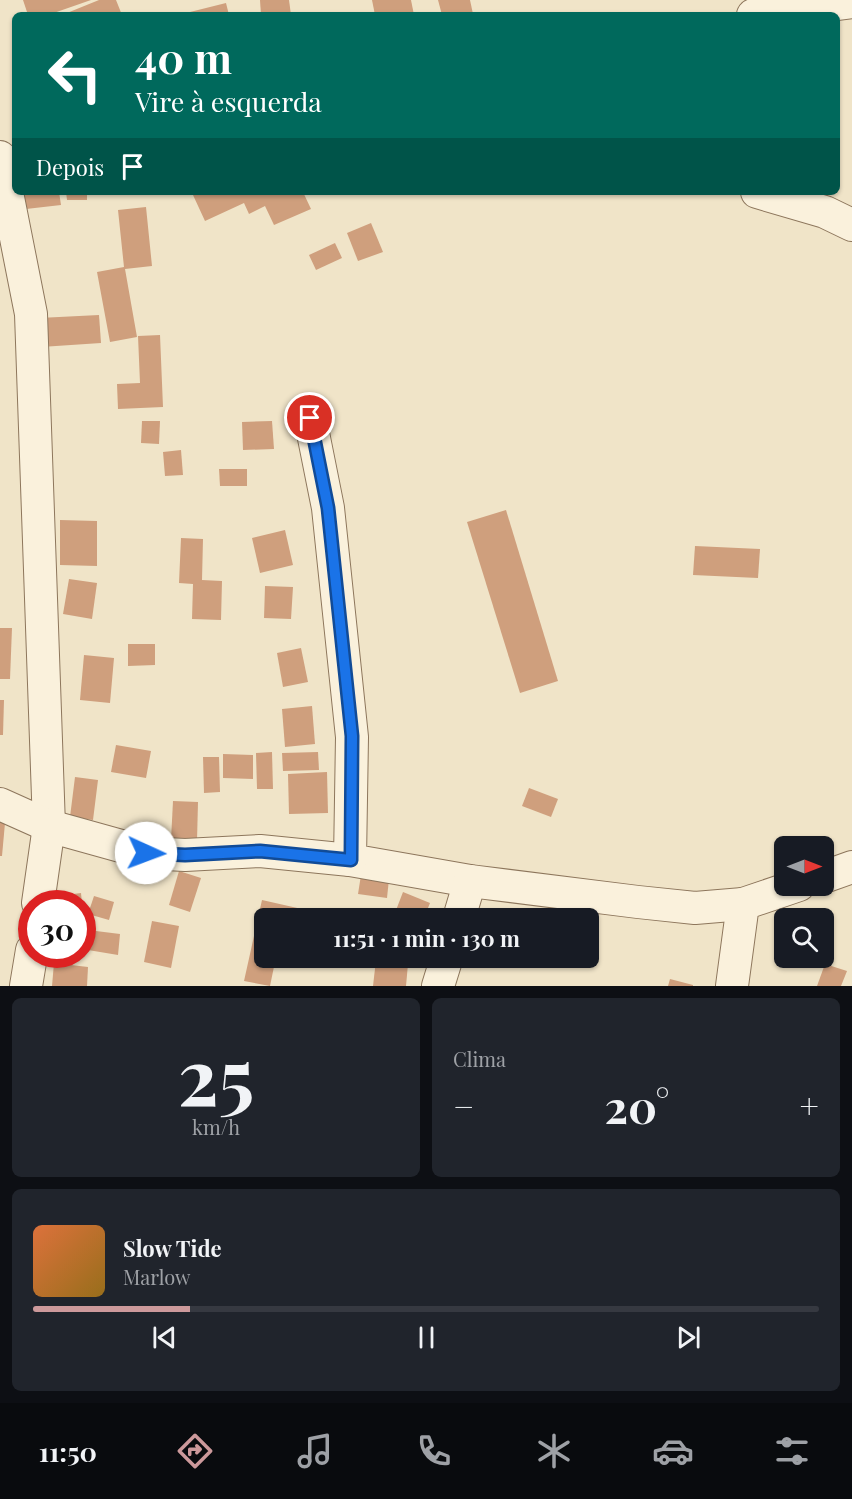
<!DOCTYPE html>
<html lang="pt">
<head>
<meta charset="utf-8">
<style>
  :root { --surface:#171b24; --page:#20242c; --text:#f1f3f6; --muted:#9ea1a6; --line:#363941; --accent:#cc999b }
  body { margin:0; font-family:"Playfair Display",serif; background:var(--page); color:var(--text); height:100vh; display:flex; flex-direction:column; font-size:22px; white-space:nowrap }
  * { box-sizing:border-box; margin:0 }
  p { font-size:20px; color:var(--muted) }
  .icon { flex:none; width:33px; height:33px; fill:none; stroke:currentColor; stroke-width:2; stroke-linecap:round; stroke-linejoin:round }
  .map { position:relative; height:986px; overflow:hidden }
  .side { display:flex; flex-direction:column; gap:12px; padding:12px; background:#0d0f14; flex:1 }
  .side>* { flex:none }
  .hud { position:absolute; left:12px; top:12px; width:828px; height:183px; border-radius:9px; box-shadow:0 2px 4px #0004; background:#00695c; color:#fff; overflow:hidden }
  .needle { width:39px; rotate:90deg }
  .tools { position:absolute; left:774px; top:836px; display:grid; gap:12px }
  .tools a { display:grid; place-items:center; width:60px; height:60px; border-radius:9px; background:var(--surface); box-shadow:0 2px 4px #0004; font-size:30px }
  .speed { position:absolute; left:18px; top:890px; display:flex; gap:12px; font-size:30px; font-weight:700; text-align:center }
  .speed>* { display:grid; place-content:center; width:78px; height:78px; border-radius:50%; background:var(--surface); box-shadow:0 2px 4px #0004; line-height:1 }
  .speed .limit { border:9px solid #d22; background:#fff; color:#111 }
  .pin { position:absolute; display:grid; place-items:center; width:51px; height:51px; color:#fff; margin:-26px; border:3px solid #fff; border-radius:50%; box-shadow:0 2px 6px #0007 }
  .me { position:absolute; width:66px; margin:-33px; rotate:92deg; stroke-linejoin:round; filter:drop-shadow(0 0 4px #0008) }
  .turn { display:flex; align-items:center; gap:21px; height:126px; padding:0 24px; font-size:27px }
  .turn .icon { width:78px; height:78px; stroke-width:2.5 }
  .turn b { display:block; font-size:42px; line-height:51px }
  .then { display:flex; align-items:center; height:57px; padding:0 24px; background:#0003; gap:12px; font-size:22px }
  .big { font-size:45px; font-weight:700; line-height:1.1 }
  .side .widget { flex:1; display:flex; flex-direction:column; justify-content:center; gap:9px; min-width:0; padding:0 21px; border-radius:9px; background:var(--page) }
  .side .dial { align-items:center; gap:0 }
  .dial b { font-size:78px; line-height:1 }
  .song { display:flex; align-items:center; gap:18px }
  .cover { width:72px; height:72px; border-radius:9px; background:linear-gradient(135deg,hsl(20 70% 55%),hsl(40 70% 35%)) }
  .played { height:6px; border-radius:3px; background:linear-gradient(90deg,var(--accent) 20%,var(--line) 20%) }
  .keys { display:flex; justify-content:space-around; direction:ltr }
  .heat { display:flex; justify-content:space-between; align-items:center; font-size:33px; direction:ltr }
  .side .tiles { flex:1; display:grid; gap:12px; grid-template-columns:1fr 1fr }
  .widget:last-child { grid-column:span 2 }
  .trip { position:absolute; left:254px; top:908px; width:345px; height:60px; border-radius:9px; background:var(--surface); box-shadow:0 2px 4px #0004; font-weight:700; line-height:60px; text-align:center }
  .tab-bar { display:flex; height:96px; justify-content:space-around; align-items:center; background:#090b0e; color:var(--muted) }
  .tab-bar .icon { width:42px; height:42px }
  .tab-bar .on { color:var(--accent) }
  .tab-bar b { font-size:27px; color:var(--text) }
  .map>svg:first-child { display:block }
  .building { fill:#cf9f7d }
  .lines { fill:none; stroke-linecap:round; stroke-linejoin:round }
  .minor-casing { stroke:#8d765c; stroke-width:34 }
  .minor { stroke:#faf1dc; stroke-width:32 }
  .route-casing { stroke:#114b97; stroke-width:15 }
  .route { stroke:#1a73e8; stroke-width:10 }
</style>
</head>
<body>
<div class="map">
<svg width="852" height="986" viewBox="0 0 852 986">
  <rect width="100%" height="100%" fill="#f0e4c8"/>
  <g class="building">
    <polygon points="23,0 91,0 48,15 28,15"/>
    <polygon points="99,0 116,0 122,15 62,15"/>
    <polygon points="260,0 289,0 291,15 261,15"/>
    <polygon points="372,0 411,0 414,15 375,15"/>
    <polygon points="438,0 470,0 473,14 442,15"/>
    <polygon points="226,3 229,15 182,15 182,14"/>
    <polygon points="24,192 59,192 61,205 26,209"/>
    <polygon points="66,192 87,192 87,200 67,200"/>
    <polygon points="198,192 303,192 311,209 274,225 265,206 249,214 244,203 205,221 193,195"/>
    <polygon points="146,207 152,266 125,269 137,337 110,342 97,272 124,267 118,210"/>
    <polygon points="371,223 383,252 358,261 347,233"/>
    <polygon points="335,243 342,258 316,270 309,255"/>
    <polygon points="99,315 101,343 41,347 39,318"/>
    <polygon points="160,335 163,407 118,409 117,384 140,383 138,336"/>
    <polygon points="142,421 160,421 159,444 141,443"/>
    <polygon points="272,421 274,449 243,450 242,422"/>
    <polygon points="181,450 183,475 165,476 163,452"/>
    <polygon points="219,469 247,469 247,486 220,486"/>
    <polygon points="506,510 558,681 520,693 467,522"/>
    <polygon points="60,520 97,521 97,566 60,565"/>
    <polygon points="285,530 293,565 260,573 252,538"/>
    <polygon points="181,538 203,539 202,580 222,581 221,620 192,619 193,584 179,583"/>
    <polygon points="695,546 760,549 758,578 693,575"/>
    <polygon points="69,579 97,583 92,619 63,614"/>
    <polygon points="265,586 293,587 291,619 264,618"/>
    <polygon points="0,628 12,628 10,679 0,679"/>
    <polygon points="128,644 155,644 155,665 128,666"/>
    <polygon points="301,648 308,682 283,687 277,653"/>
    <polygon points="84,655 114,658 110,703 80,700"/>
    <polygon points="0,700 4,700 3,735 0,735"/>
    <polygon points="312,706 315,744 285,747 282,709"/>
    <polygon points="116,745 151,751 146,778 111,772"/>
    <polygon points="272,752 273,789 257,789 256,753"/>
    <polygon points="318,752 319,770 283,771 282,753"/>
    <polygon points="223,754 253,755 253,779 223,778"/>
    <polygon points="203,757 219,757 220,792 204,793"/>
    <polygon points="327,772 328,813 289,814 288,774"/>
    <polygon points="75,777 98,780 93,820 70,817"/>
    <polygon points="529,788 558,799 551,817 522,806"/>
    <polygon points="173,801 198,802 197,841 171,840"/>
    <polygon points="0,822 5,823 2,856 0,856"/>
    <polygon points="179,871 201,878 190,912 169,905"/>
    <polygon points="361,875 389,879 387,898 358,894"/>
    <polygon points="403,892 430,903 424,918 393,918"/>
    <polygon points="81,893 82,903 58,903 58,896"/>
    <polygon points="94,896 114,902 109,920 88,914"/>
    <polygon points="262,900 315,912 314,918 264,918 264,957 276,957 270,986 244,981"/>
    <polygon points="152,921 179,926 171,968 144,962"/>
    <polygon points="82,926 86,945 88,930 120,934 118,955 82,949"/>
    <polygon points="376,960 408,964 406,986 373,986"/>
    <polygon points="54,963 88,967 87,986 52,986"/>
    <polygon points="825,964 847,971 841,986 817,986"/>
    <polygon points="670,979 693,985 693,986 668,986"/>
  </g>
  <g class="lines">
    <g class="minor-casing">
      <g id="minor">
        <polyline points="753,15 852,2"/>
        <polyline points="0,157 31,314 49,826 38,903"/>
        <polyline points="757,192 825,212 852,225"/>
        <polyline points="310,418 328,508 352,737 350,860 470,881 638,902 695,908 743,904"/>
        <polyline points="0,804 49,826 146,853 185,855 260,851 350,860"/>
        <polyline points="824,877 852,867"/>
        <polyline points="459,918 470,881"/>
        <polyline points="26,986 32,950"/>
        <polyline points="438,986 447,957"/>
        <polyline points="732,986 743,904 799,885"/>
      </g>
    </g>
    <use href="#minor" class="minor"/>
  </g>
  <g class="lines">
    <g class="route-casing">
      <polyline id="route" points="146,853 185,855 260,851 351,860 352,736 328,508 310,418"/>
    </g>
    <use href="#route" class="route"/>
  </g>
</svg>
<div class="tools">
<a><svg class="needle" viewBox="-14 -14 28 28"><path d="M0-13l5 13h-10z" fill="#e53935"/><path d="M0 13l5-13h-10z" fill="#9ea1a6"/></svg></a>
<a><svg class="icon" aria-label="search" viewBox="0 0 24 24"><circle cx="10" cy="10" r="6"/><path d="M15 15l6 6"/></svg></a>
</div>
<div class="speed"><div class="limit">30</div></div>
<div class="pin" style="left:310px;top:418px;background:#d93025"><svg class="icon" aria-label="arrive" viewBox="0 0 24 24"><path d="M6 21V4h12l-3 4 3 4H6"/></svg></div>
<svg class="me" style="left:146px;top:853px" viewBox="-20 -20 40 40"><circle r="19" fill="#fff"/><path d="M0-13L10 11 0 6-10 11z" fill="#1a73e8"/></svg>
<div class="trip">11:51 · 1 min · 130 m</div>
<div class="hud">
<div class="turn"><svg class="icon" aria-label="left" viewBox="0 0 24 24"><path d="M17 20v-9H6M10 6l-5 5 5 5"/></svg><div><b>40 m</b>Vire à esquerda</div></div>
<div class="then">Depois<svg class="icon" aria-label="arrive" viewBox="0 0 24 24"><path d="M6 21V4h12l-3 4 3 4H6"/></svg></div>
</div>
</div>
<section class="side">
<div class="tiles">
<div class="widget dial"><b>25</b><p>km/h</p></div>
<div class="widget"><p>Clima</p>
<div class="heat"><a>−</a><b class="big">20°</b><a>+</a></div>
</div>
<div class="widget">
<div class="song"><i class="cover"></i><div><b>Slow Tide</b><p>Marlow</p></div></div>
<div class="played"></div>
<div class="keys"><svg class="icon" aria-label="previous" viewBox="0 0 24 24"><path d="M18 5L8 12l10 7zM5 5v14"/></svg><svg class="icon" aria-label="pause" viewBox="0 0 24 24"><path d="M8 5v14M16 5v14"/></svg><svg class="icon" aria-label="next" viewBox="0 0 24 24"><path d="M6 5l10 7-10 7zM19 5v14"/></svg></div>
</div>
</div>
</section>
<nav class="tab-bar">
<b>11:50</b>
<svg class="icon on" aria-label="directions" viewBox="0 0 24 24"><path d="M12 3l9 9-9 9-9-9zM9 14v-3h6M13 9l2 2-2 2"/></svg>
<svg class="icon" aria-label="music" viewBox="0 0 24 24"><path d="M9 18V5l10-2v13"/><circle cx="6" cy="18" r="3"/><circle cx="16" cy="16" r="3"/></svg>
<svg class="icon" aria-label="phone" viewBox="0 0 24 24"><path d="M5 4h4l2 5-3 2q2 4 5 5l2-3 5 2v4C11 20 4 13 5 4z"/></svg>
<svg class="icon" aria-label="climate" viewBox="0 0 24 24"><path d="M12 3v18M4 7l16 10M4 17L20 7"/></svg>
<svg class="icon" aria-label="car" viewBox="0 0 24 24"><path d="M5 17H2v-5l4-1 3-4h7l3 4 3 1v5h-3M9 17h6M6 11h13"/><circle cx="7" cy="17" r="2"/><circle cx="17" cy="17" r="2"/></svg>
<svg class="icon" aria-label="filters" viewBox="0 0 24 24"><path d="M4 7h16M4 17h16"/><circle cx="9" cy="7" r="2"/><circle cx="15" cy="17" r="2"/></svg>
</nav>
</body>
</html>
